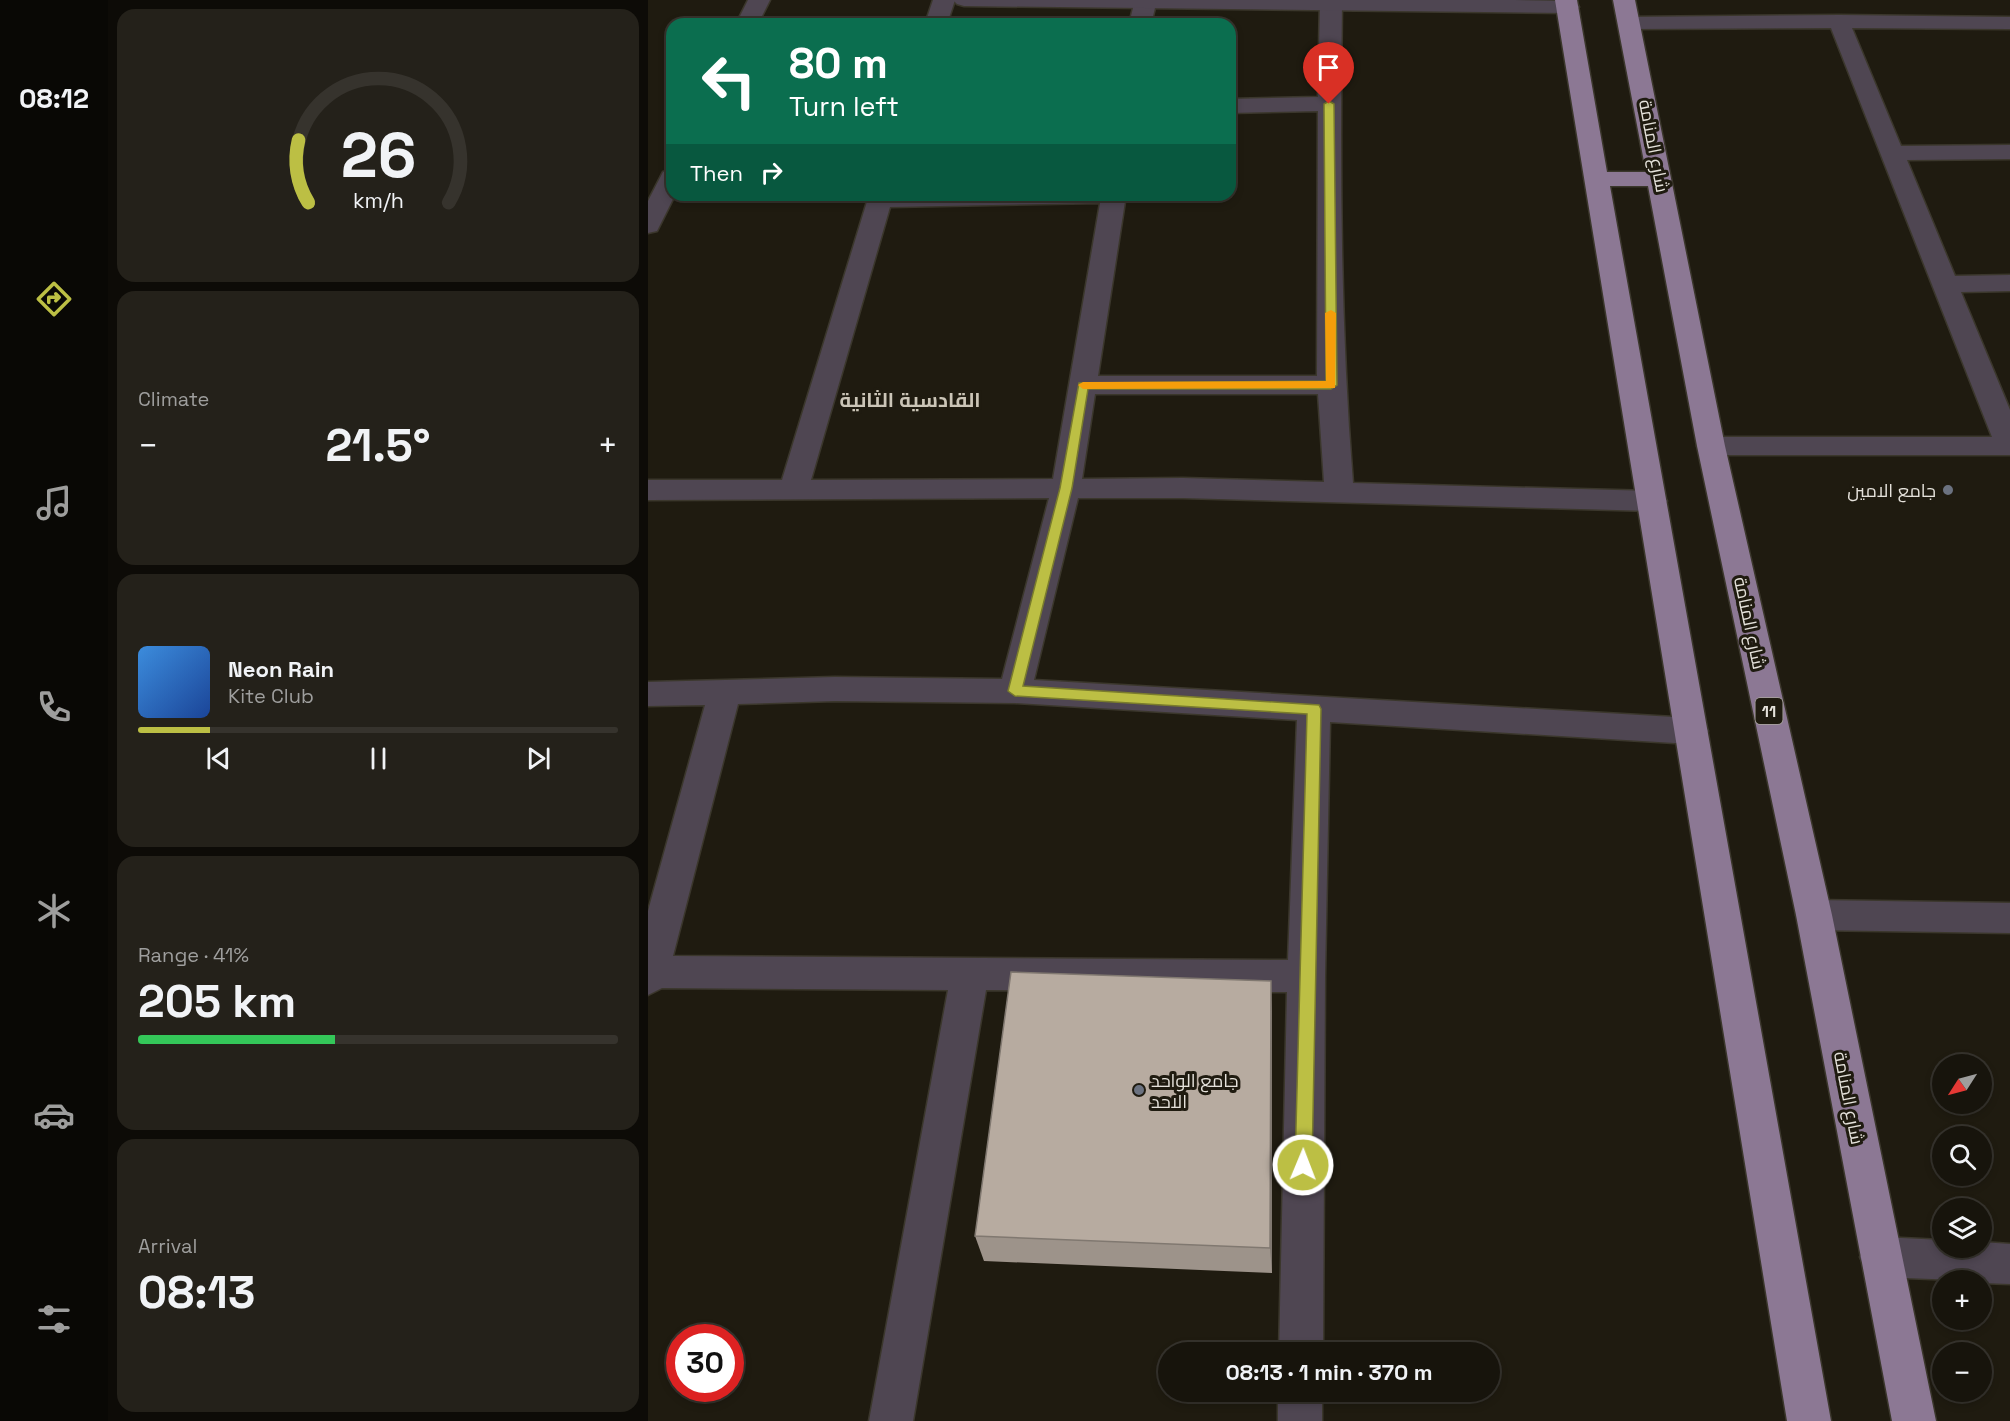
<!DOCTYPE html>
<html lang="en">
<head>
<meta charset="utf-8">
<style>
  :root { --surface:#17140c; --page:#24211a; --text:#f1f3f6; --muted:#9e9e9d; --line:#36332d; --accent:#bcbf44 }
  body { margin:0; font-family:"Space Grotesk",Cairo,sans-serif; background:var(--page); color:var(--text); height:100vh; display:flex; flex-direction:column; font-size:22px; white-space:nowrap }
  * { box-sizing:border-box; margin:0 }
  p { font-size:20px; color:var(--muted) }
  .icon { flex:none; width:33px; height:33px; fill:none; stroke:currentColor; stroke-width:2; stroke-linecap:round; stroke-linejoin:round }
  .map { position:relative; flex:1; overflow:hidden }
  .panel { display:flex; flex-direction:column; gap:9px; padding:9px; background:#0d0b07; width:540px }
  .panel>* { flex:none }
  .top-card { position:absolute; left:18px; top:18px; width:570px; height:183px; border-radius:18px; box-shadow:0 3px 9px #0003,0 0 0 2px var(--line); background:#0b6e4f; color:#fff; overflow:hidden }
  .needle { width:39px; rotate:234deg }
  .fabs { position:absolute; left:1284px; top:1054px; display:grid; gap:12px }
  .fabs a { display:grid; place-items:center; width:60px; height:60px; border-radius:50%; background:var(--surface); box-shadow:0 3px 9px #0003,0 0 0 2px var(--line); font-size:30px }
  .speed { position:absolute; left:18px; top:1324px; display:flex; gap:12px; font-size:30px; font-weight:700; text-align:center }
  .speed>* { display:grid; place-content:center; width:78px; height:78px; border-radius:50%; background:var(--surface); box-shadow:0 3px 9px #0003,0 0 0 2px var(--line); line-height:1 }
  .speed .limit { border:9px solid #d22; background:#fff; color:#111 }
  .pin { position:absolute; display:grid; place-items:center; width:51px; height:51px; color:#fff; margin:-62px -26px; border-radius:50% 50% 50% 0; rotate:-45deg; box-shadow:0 0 6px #0007 }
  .pin .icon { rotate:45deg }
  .me { position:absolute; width:66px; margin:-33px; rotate:1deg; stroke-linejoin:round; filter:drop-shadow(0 0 4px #0008) }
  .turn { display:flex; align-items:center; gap:21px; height:126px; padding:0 24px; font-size:27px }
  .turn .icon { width:78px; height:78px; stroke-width:2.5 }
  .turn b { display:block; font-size:42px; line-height:51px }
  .then { display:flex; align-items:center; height:57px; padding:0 24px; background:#0003; gap:12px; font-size:22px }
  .big { font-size:45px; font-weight:800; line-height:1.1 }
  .panel .widget { flex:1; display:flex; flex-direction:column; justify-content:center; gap:9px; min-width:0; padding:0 21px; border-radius:18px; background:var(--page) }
  .panel .dial { align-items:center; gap:0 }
  .dial svg { height:156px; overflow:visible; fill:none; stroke:var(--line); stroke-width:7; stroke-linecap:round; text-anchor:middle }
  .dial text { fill:var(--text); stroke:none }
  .song { display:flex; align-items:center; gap:18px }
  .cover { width:72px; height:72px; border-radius:9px; background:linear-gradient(135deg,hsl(210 70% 55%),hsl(220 70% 35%)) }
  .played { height:6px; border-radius:3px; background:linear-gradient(90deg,var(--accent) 15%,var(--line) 15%) }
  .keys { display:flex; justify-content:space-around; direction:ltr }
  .heat { display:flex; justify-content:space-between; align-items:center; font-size:33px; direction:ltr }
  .charge { height:9px; border-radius:4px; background:linear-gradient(90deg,#34c759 41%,var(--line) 0) }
  .trip { position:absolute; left:510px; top:1342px; width:342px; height:60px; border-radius:30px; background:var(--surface); box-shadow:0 3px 9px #0003,0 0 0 2px var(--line); font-weight:800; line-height:60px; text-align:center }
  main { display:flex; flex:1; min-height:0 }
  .tab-bar { display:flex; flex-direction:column; width:108px; justify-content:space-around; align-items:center; background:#090805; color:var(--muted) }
  .tab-bar .icon { width:42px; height:42px }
  .tab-bar .on { color:var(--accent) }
  .tab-bar b { font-size:27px; color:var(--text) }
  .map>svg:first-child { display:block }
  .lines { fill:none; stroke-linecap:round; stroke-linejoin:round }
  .minor-casing { stroke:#3b372c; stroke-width:3 }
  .tertiary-casing { stroke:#3b372c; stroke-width:3 }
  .trunk-casing { stroke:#3b372c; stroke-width:3 }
  .minor { fill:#4f4652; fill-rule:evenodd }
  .tertiary { fill:#4f4652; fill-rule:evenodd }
  .trunk { fill:#8c7894; fill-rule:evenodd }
  .wall { fill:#9d938a }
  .shaded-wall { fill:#807870 }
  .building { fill:#b7aba0; stroke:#807870; stroke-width:1.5 }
  .route { fill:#bcbf44; stroke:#7a7c2c; stroke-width:1.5 }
  .slow { fill:#f59e0b }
  .worship-dot { fill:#6b7280; stroke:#1f1b10; stroke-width:2 }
  .labels { text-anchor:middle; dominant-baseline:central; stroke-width:6; stroke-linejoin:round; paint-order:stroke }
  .shield { fill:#1f1b10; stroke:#aaa69e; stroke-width:1.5 }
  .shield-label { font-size:16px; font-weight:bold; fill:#e5e2db }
  .street-label { font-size:18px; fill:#e5e2db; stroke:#1f1b10 }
  .poi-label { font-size:18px; fill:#e5e2db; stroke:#1f1b10; text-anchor:end }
  .neighbourhood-label { font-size:20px; font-weight:bold; fill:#cbc5b7; stroke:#1f1b10 }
</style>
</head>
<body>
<main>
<nav class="tab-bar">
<b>08:12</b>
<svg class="icon on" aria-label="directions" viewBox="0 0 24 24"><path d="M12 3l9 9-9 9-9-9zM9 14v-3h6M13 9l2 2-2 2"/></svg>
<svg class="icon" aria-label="music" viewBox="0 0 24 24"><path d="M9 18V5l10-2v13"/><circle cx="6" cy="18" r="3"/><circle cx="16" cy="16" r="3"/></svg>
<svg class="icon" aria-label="phone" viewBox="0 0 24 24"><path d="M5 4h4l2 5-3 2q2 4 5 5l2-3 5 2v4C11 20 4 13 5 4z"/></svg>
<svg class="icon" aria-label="climate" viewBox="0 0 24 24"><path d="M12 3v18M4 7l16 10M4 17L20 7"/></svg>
<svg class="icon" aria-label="car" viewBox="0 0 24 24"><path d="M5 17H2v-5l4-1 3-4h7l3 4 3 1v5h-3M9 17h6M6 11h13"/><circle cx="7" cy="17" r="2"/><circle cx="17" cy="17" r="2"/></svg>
<svg class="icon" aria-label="filters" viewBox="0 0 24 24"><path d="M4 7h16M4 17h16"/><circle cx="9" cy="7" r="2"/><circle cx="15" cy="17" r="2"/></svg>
</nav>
<section class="panel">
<div class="widget dial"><svg viewBox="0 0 100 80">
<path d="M14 69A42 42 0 1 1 86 69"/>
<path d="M14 69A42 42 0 0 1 9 37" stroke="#bcbf44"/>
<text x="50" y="56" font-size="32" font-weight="700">26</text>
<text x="50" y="72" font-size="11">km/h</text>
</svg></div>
<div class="widget"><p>Climate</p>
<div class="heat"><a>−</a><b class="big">21.5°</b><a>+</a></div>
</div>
<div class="widget">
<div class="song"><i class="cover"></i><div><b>Neon Rain</b><p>Kite Club</p></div></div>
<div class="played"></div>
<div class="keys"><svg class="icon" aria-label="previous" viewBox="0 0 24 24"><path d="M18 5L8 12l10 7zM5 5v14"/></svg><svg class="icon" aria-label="pause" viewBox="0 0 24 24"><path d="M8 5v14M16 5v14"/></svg><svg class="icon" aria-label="next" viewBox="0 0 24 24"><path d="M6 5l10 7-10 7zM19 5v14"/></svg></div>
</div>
<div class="widget"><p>Range · 41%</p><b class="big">205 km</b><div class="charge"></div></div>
<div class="widget"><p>Arrival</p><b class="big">08:13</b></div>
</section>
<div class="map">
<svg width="1362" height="1421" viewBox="0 0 1362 1421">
  <rect width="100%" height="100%" fill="#1f1b10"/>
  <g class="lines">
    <g class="minor-casing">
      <g id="minor">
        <polygon points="100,0 122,0 110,24 88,24"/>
        <polygon points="285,0 307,0 299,24 277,24"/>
        <polygon points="487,0 509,0 503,24 481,24"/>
        <path d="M 672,0 L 694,0 C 692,161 692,322 705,483 L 1004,491 L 1014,494 L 1019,501 L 1014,508 L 1004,511 L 535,498 L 430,498 L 386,680 L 1043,718 L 1055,722 L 1060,731 L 1055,740 L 1043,744 L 682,722 L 677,976 L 675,1353 L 631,1353 L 639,992 L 338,990 L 265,1421 L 221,1421 L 300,990 L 14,988 L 0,995 L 0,911 L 57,705 L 0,706 L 0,682 L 187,677 L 354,679 L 401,498 L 0,500 L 0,480 L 134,480 L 221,195 L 478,195 L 450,376 L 669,376 L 670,111 L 582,113 L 582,99 L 670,97 ZM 452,203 L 405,479 L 163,480 L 242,207 ZM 447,394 L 670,394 L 676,482 L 535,478 L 434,479 ZM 187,701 L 367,703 L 649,720 L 640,960 L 25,956 L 90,704 Z"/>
        <polygon points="1191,15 1362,17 1362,29 1204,28 1253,146 1362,145 1362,159 1259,160 1307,276 1362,275 1362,291 1313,292 1362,410 1362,455 1063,455 1053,453 1049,446 1053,439 1063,437 1344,437 1183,28 981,29 973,28 970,23 973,18 981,17"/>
        <polygon points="24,170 24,195 27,195 9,231 0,233 0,201 15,172"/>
        <polygon points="1166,900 1362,903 1362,933 1166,930 1153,926 1148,915 1153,904"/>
        <polygon points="1233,1237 1294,1240 1294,1248 1334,1248 1334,1242 1362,1244 1362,1284 1334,1283 1334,1281 1233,1277 1218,1271 1212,1257 1218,1243"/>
        <rect x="630" y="1392" width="44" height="29"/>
      </g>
    </g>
    <g class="tertiary-casing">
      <polygon id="tertiary" points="305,0 866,0 920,1 928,2 931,7 928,12 920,13 316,6 309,4"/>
    </g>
    <g class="trunk-casing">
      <polygon id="trunk" points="907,0 929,0 959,172 998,172 965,0 987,0 1077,446 1184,915 1288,1421 1244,1421 1148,915 1049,446 1000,186 962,186 1183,1421 1139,1421"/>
    </g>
    <use href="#minor" class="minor"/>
    <use href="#tertiary" class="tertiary"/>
    <use href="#trunk" class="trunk"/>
  </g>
  <polygon class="wall" points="624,1010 624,1273 336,1261 327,1236"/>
  <polygon class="shaded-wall" points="623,981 624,1010 624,1273 622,1248"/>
  <polygon class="building" points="363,972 623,981 622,1248 327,1236"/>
  <polygon class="route" points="681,101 686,104 689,385 683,389 440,389 424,488 375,686 671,705 673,709 664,1165 661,1170 655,1172 649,1170 647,1165 659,714 367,696 360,691 412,488 431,383 678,381 676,104"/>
  <polygon class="slow" points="683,310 688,313 687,388 435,389 430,385 435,382 678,381 677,313"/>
  <g class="worship-dot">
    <circle cx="1300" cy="490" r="6"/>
    <circle cx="491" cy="1090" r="6"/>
  </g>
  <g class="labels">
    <rect class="shield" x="1107.5" y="698" width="27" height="26" rx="4.5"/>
    <g class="shield-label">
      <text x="1121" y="711">11</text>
    </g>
    <g class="street-label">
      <text transform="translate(1006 146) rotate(79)">شارع المنامة</text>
      <text transform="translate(1102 623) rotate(78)">شارع المنامة</text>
      <text transform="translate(1201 1098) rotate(79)">شارع المنامة</text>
    </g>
    <g class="poi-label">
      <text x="1288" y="490">جامع الامين</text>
      <text x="503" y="1080" text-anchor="start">جامع الواحد<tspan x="503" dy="21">الاحد</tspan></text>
    </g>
    <g class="neighbourhood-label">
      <text x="262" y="400">القادسية الثانية</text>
    </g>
  </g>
</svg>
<div class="fabs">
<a><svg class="needle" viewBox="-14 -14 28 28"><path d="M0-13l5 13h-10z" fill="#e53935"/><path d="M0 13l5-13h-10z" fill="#9e9e9d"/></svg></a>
<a><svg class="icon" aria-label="search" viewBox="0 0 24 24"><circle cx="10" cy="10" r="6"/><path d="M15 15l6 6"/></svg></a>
<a><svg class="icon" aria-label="layers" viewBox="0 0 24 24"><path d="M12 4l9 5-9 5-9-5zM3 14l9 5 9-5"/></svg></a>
<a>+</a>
<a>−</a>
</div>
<div class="speed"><div class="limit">30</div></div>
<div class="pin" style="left:681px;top:104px;background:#d93025"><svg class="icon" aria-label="arrive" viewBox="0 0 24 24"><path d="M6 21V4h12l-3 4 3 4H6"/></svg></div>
<svg class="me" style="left:655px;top:1165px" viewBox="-20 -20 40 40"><circle r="17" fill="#bcbf44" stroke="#fff" stroke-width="3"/><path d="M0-11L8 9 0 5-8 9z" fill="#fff"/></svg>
<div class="trip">08:13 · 1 min · 370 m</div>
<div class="top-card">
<div class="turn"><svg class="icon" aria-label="left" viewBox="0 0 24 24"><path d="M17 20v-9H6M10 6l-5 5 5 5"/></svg><div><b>80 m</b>Turn left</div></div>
<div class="then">Then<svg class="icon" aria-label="right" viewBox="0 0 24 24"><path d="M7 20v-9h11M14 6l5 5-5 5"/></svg></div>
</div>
</div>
</main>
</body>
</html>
